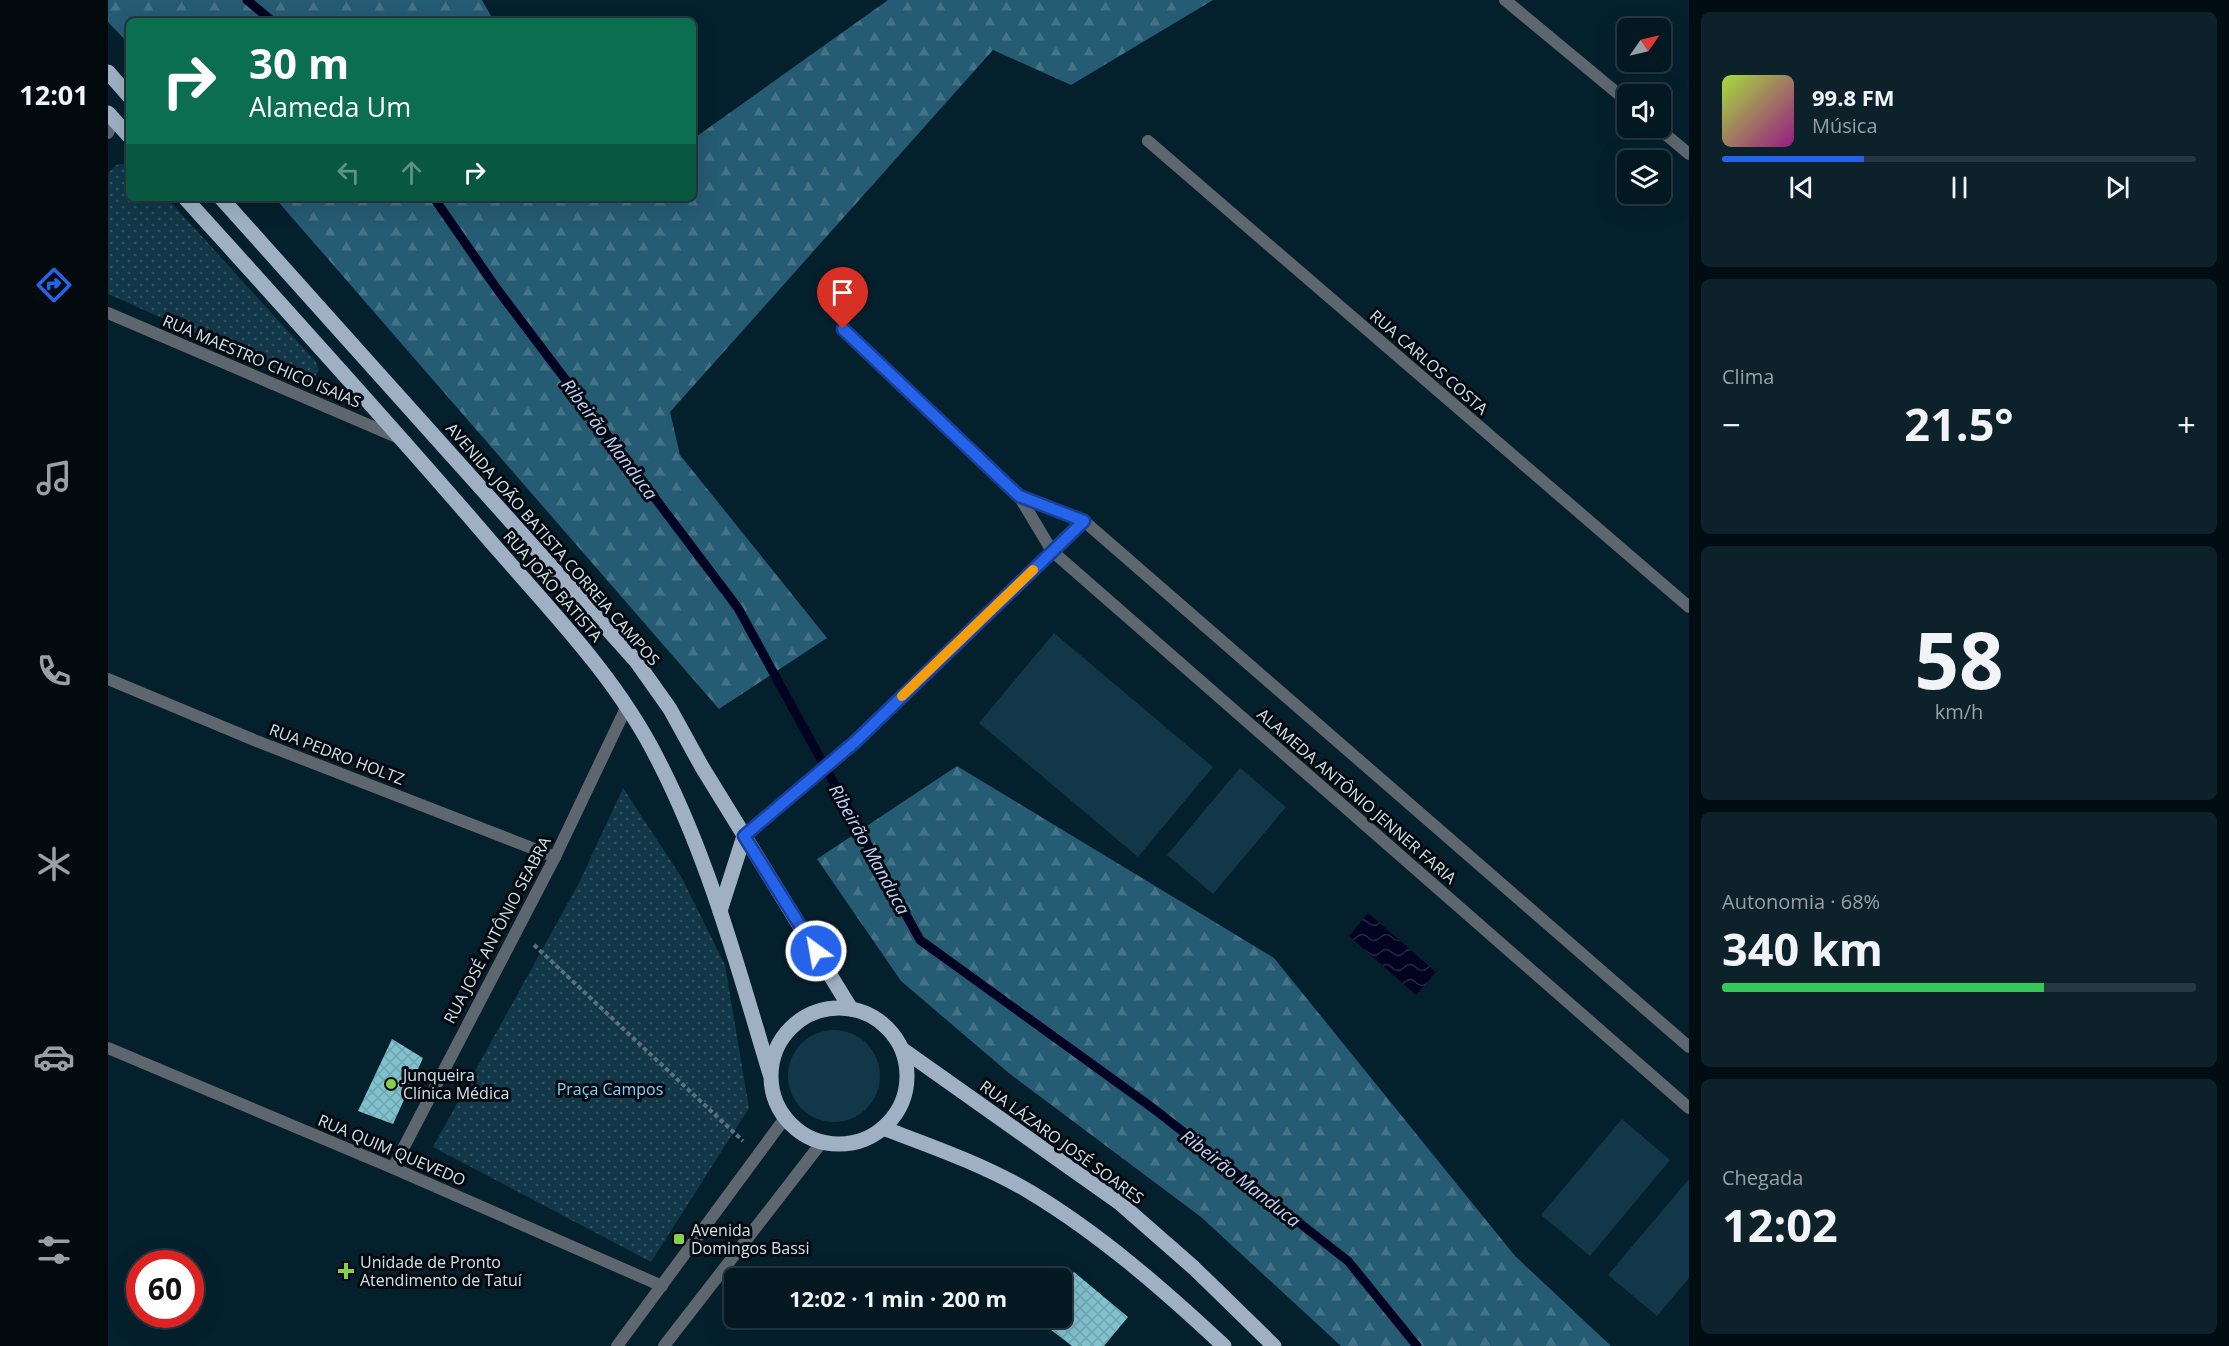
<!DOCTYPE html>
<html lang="pt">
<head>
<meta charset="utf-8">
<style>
  :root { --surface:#041822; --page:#0d212a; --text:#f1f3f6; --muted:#97a0a5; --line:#253740; --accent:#2563eb }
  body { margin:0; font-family:"Open Sans",sans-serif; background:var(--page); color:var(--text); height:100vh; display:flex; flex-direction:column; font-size:22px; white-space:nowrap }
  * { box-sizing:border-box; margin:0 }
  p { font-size:20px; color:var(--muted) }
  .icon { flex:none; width:33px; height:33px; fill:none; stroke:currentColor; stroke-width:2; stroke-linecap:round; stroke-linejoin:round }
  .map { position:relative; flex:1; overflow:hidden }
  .details { display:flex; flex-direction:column; gap:12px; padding:12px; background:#020d13; width:540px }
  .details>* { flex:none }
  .hud { position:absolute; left:18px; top:18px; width:570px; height:183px; border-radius:9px; box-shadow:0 6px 24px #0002,0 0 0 2px var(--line); background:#0b6e4f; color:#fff; overflow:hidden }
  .needle { width:39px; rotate:56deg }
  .controls { position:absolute; left:1509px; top:18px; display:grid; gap:12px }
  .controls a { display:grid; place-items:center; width:54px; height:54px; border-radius:9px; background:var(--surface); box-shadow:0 6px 24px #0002,0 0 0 2px var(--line); font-size:30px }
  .speed { position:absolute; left:18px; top:1250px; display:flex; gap:12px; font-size:30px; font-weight:700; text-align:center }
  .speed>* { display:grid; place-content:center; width:78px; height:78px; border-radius:50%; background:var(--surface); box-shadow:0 6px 24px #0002,0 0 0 2px var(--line); line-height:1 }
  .speed .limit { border:9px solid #d22; background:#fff; color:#111 }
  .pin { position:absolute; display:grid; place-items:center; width:51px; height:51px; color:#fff; margin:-62px -26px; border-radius:50% 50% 50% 0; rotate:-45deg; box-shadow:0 0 6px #0007 }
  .pin .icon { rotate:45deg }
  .me { position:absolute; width:66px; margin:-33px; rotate:328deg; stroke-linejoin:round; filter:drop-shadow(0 0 4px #0008) }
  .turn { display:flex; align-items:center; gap:21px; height:126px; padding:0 24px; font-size:27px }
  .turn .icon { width:78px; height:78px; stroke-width:2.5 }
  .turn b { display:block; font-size:42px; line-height:51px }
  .lanes { display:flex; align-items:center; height:57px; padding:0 24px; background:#0003; justify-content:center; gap:30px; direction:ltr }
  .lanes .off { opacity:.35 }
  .big { font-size:45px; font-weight:700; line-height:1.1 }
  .details .widget { flex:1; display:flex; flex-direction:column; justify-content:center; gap:9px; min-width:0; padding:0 21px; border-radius:9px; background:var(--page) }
  .details .dial { align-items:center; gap:0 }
  .dial b { font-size:78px; line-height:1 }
  .song { display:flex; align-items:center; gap:18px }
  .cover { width:72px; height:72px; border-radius:9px; background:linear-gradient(135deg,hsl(80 70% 55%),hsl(310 70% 35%)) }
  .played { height:6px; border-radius:3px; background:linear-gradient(90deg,var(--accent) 30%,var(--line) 30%) }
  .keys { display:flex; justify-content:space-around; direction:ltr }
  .heat { display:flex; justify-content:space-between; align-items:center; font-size:33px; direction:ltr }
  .charge { height:9px; border-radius:4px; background:linear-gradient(90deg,#34c759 68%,var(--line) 0) }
  .trip { position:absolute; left:616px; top:1268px; width:348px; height:60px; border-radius:9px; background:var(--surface); box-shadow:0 6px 24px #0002,0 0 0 2px var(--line); font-weight:700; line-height:60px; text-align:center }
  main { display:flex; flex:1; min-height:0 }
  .tabs { display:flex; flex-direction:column; width:108px; justify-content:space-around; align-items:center; background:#020a0e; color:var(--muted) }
  .tabs .icon { width:42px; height:42px }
  .tabs .active { color:var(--accent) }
  .tabs b { font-size:27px; color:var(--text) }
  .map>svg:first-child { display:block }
  .grass { fill:#113748 }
  .forest { fill:url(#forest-firs) }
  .park { fill:url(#park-dots) }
  .water { fill:url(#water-waves) }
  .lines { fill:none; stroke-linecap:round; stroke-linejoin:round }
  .stream { stroke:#020221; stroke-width:9 }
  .building { fill:url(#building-cross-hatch) }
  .path { stroke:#5a717c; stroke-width:4; stroke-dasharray:4.5 3; stroke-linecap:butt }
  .minor { stroke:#5e666f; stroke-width:12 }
  .primary { stroke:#9fb0c4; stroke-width:15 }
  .route-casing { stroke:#184099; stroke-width:15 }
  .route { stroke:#2563eb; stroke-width:10 }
  .slow { stroke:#f59e0b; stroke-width:10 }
  .poi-dot { fill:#87cf4a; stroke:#02090e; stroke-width:2 }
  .labels { text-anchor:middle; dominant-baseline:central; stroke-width:6; stroke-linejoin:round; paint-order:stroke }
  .street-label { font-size:16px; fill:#d2e2ea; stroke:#02090e }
  .poi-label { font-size:16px; fill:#d2e2ea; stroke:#02090e; text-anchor:start }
  .park-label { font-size:16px; fill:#80d3fc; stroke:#02090e }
  .water-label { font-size:18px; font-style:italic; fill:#c3d1fa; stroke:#02090e }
</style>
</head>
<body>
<main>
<nav class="tabs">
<b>12:01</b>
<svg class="icon active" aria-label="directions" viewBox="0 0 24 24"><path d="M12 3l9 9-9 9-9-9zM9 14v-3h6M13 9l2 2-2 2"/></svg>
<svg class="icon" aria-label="music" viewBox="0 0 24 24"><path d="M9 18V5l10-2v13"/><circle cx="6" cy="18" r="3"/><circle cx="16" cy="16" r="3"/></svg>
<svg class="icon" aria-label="phone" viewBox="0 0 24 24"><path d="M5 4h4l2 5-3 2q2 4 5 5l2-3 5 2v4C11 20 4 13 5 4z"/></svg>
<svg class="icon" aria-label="climate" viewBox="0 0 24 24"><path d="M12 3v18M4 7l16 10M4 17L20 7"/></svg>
<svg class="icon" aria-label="car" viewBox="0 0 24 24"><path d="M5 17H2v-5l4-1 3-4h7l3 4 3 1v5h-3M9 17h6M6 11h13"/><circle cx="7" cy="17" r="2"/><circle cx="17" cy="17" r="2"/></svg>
<svg class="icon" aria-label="filters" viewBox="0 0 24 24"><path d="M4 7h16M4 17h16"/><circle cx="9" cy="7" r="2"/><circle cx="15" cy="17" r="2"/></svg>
</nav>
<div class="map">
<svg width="1581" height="1346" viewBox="0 0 1581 1346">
  <defs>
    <pattern id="forest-firs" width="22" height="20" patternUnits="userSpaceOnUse" patternTransform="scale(1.5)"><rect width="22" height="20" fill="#255b73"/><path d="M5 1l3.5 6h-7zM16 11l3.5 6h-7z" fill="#447287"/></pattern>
    <pattern id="park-dots" width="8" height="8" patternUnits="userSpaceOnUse" patternTransform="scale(1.5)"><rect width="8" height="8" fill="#113748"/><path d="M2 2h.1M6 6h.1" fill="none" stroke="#335463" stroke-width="1.8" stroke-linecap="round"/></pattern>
    <pattern id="water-waves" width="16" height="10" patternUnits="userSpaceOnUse" patternTransform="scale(1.5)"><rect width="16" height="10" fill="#020221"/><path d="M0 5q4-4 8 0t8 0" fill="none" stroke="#262741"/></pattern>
    <pattern id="building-cross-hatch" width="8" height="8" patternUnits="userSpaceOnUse" patternTransform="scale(1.5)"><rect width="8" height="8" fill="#80c1ce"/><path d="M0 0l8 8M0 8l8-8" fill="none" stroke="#70a2ac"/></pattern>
  </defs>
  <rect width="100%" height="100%" fill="#05202d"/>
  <g class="grass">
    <polygon points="946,633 1105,767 1030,857 871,723"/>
    <polygon points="1132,768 1178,807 1105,894 1059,855"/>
    <circle cx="726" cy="1076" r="46"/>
    <polygon points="1514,1119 1562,1160 1482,1256 1433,1215"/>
    <polygon points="1581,1179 1581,1278 1549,1316 1500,1275"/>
  </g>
  <g class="forest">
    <polygon points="0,0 374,0 386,21 21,21 21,44 0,22"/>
    <polygon points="780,0 1105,0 963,85 885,50 562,412 572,455 719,638 611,709 167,198 492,198 496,203 503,198 585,198 585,139"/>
    <polygon points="849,766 1166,958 1407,1256 1503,1346 1233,1346 1093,1217 902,1074 793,981 709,859"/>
  </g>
  <g class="park">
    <polygon points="21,163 21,198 59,198 208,362 211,370 205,380 198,382 0,294 0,173 8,165"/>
    <polygon points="515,788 574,878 617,965 641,1108 543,1262 325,1147 471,883"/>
  </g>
  <polygon class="water" points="1260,913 1328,972 1308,995 1241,936"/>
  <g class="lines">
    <g class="stream">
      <polyline points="139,0 164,21"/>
      <polyline points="326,198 389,289 630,608 812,940 1046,1109 1240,1261 1309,1346"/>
    </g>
  </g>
  <g class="building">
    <polygon points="284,1039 315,1058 285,1124 250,1111"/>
    <polygon points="966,1272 1020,1317 996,1346 964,1346 934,1323 938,1317 954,1317 954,1285"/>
  </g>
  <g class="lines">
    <polyline class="path" points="426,945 635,1141"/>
    <g class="minor">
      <polyline points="1397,0 1520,102"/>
      <polyline points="1550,128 1581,154"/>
      <polyline points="0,133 6,119"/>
      <polyline points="1040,141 1581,607"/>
      <polyline points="0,313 291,438"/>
      <polyline points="735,329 911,496 944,551 1581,1108"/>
      <polyline points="911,496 976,521 1581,1047"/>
      <polyline points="0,679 146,740 447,857"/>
      <polyline points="636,836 747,742 976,521"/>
      <polyline points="0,1048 285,1168 554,1286"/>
      <polyline points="285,1168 447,857 519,706"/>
      <polyline points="509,1346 677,1118"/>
      <polyline points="556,1346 714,1142"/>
    </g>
    <g class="primary">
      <polyline points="0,72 21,96"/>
      <polyline points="0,113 21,136"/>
      <path d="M 77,198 C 180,312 284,426 384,543 C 444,612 509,678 550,760 C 601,859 630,968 662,1074"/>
      <polyline points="113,198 528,661 562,709 594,767 743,1009"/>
      <polyline points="612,911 636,836"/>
      <circle cx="731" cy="1076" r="68"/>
      <polyline points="794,1049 1013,1204 1086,1268 1166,1346"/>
      <path d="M 775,1128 C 825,1147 877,1165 922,1192 C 992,1234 1056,1290 1116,1346"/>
    </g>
  </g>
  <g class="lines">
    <g class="route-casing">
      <polyline id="route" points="708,951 636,836 747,742 976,521 911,496 735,329"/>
    </g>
    <use href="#route" class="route"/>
    <polyline class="slow" points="794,696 925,570"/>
  </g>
  <g class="poi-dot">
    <circle cx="283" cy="1084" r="6"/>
    <rect x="565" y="1233" width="12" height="12" rx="3"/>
    <path d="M235 1262h6v6h6v6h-6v6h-6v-6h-6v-6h6z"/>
  </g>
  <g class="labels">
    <g class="street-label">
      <text transform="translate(154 361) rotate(23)">RUA MAESTRO CHICO ISAIAS</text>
      <text transform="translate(1321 362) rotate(41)">RUA CARLOS COSTA</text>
      <text transform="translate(445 544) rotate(49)">AVENIDA JOÃO BATISTA CORREIA CAMPOS</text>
      <text transform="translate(445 586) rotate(49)">RUA JOÃO BATISTA</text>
      <text transform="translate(229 754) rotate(21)">RUA PEDRO HOLTZ</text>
      <text transform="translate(1249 796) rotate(41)">ALAMEDA ANTÔNIO JENNER FARIA</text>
      <text transform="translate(389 930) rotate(-62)">RUA JOSÉ ANTÔNIO SEABRA</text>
      <text transform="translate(954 1142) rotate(36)">RUA LÁZARO JOSÉ SOARES</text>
      <text transform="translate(284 1150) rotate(23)">RUA QUIM QUEVEDO</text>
    </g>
    <g class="poi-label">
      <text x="295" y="1075">Junqueira<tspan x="295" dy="18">Clínica Médica</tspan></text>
      <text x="583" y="1230">Avenida<tspan x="583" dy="18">Domingos Bassi</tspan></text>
      <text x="252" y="1262">Unidade de Pronto<tspan x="252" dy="18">Atendimento de Tatuí</tspan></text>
    </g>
    <g class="park-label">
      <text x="502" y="1089">Praça Campos</text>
    </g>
    <g class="water-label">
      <text transform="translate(502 439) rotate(53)">Ribeirão Manduca</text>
      <text transform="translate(762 849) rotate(61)">Ribeirão Manduca</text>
      <text transform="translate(1133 1178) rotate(38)">Ribeirão Manduca</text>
    </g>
  </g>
</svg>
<div class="controls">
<a><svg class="needle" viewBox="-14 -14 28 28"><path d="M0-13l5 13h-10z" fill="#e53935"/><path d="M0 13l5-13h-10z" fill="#97a0a5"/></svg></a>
<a><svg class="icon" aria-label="sound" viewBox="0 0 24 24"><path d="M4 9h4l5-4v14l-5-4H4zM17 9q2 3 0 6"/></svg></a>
<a><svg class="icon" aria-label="layers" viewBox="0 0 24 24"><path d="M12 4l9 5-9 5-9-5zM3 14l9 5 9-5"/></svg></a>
</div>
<div class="speed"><div class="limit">60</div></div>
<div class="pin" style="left:735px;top:329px;background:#d93025"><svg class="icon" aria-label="arrive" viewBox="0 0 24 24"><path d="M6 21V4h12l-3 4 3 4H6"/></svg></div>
<svg class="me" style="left:708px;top:951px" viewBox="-20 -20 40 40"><circle r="17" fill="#2563eb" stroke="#fff" stroke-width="3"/><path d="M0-11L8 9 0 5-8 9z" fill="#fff"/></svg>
<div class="trip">12:02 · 1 min · 200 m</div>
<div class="hud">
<div class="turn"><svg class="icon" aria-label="right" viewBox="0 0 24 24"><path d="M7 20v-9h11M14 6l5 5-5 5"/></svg><div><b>30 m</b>Alameda Um</div></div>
<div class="lanes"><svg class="icon off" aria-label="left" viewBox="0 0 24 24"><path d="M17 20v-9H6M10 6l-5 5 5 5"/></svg><svg class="icon off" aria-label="ahead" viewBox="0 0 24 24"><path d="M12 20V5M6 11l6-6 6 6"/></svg><svg class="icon" aria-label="right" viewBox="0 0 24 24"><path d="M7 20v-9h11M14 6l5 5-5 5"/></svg></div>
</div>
</div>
<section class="details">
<div class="widget">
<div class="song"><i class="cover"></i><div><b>99.8 FM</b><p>Música</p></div></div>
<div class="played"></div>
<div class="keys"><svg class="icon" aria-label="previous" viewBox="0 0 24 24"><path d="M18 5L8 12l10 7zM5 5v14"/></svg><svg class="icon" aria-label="pause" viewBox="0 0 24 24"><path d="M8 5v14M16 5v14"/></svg><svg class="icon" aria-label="next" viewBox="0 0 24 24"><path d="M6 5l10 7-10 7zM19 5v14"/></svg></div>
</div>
<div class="widget"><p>Clima</p>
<div class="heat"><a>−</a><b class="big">21.5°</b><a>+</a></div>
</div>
<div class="widget dial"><b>58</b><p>km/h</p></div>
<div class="widget"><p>Autonomia · 68%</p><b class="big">340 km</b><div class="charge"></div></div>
<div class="widget"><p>Chegada</p><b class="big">12:02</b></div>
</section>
</main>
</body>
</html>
